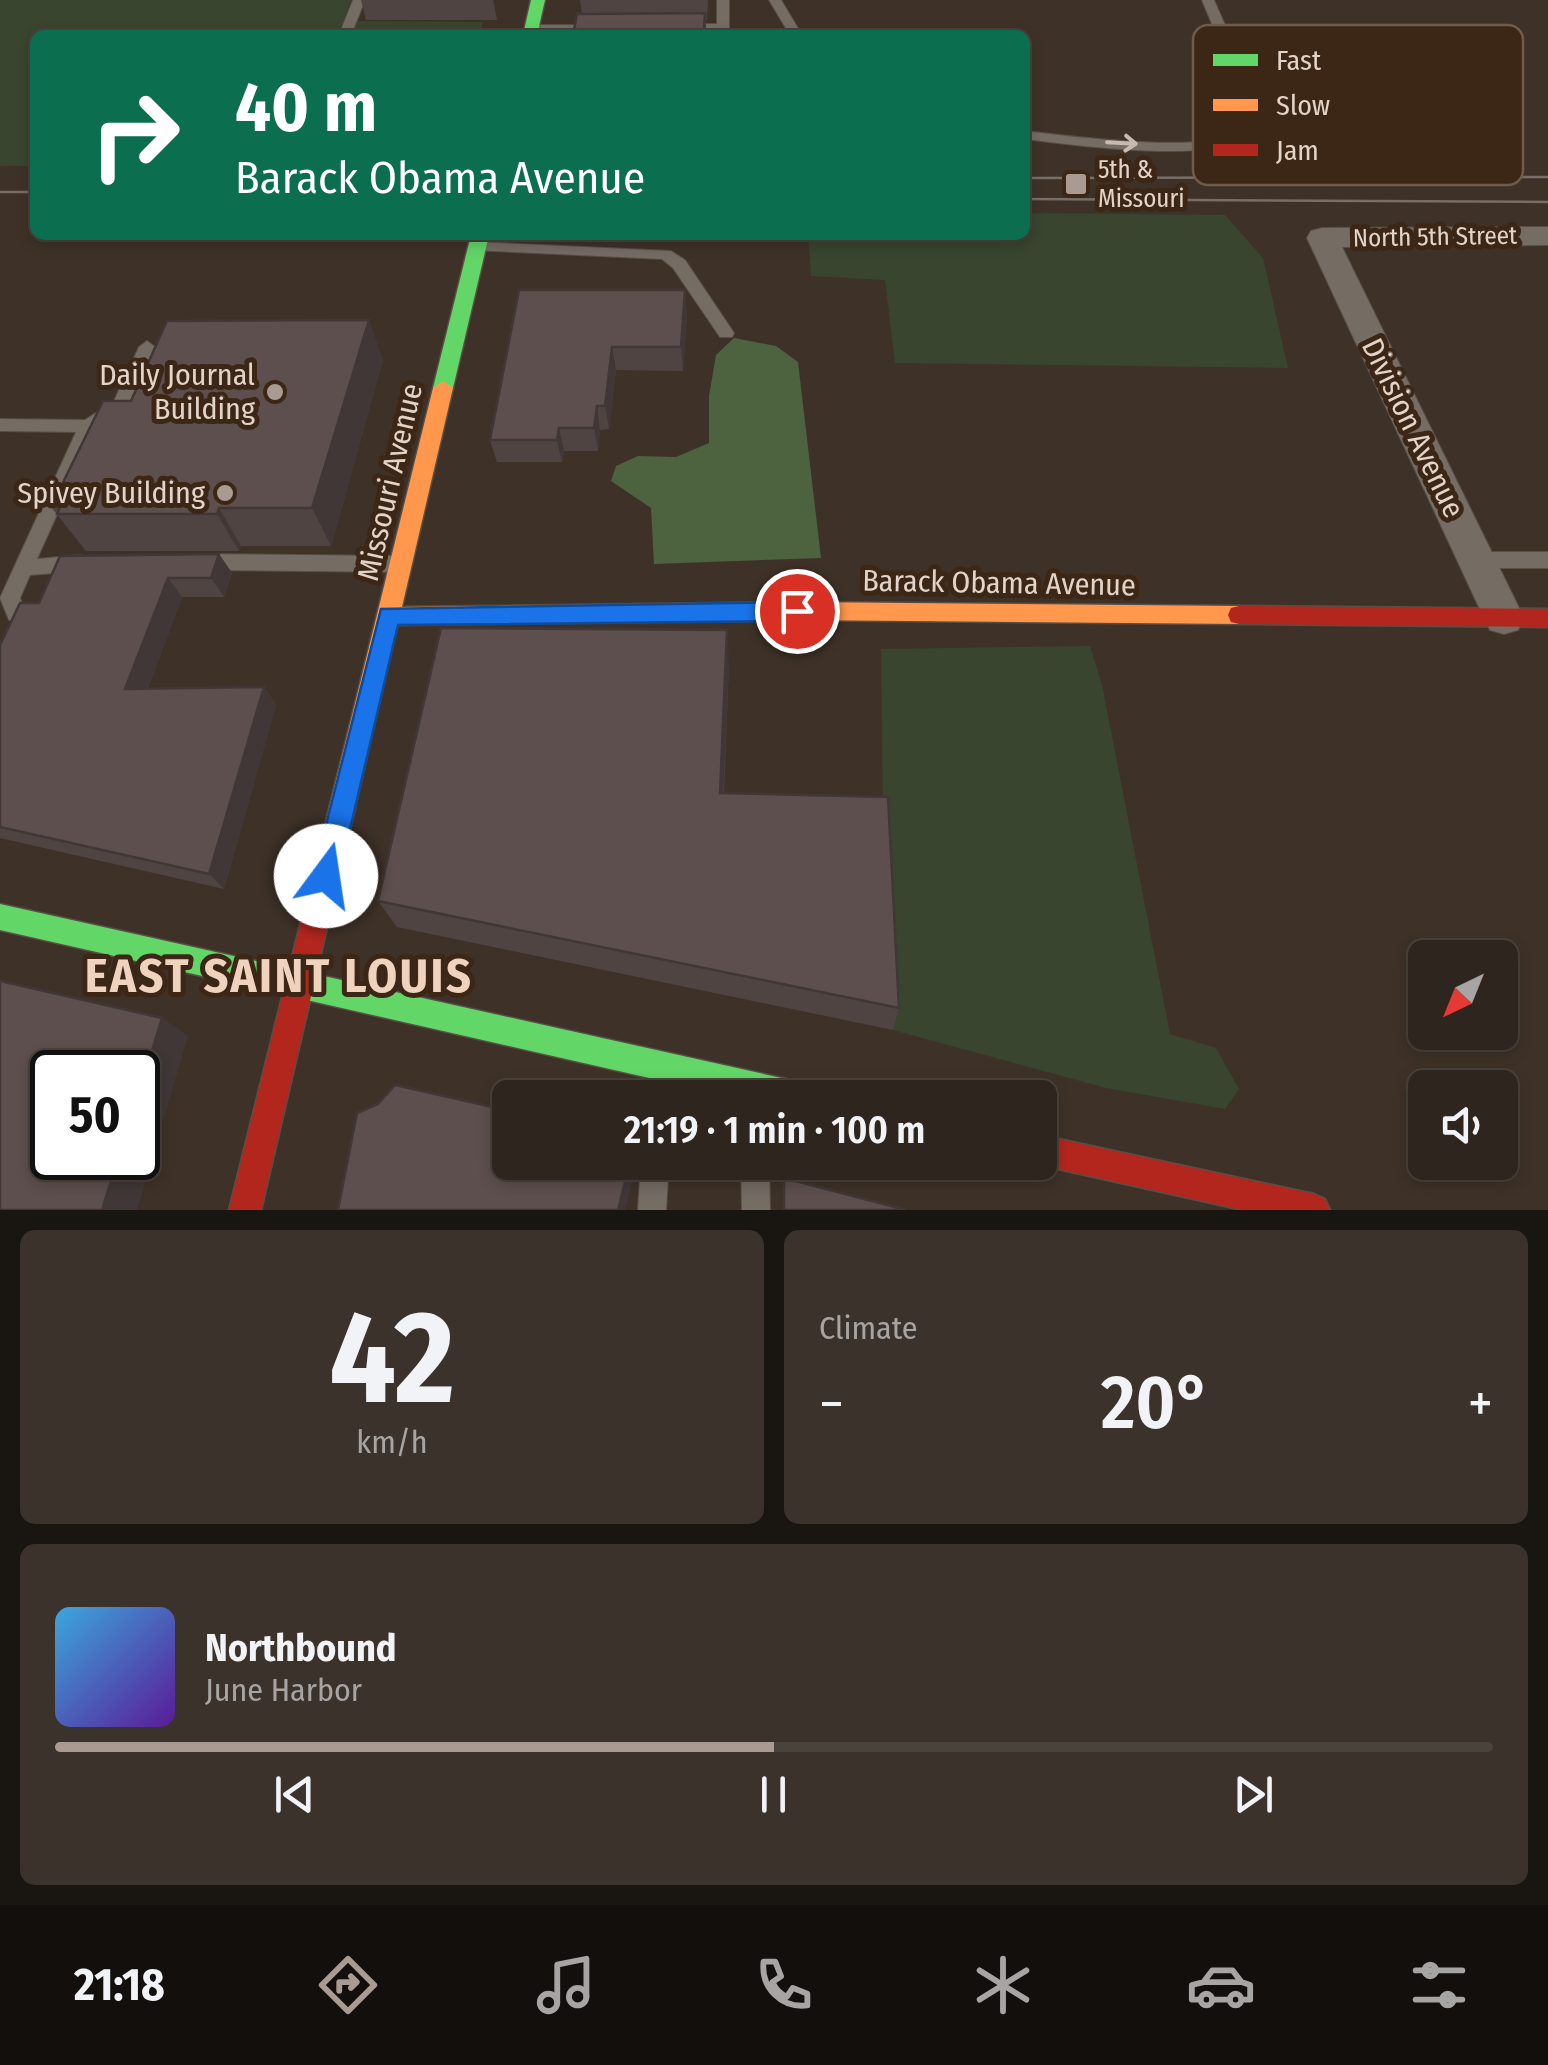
<!DOCTYPE html>
<html lang="en">
<head>
<meta charset="utf-8">
<style>
  :root { --surface:#2e261e; --page:#3a322b; --text:#f1f3f6; --muted:#a7a5a4; --line:#49433c; --accent:#a99b91 }
  body { margin:0; font-family:"Fira Sans Condensed",sans-serif; background:var(--page); color:var(--text); height:100vh; display:flex; flex-direction:column; font-size:38px; white-space:nowrap }
  * { box-sizing:border-box; margin:0 }
  p { font-size:32px; color:var(--muted) }
  .icon { flex:none; width:55px; height:55px; fill:none; stroke:currentColor; stroke-width:2; stroke-linecap:round; stroke-linejoin:round }
  .map { position:relative; height:1210px; overflow:hidden }
  .side { display:flex; flex-direction:column; gap:20px; padding:20px; background:#191510; flex:1 }
  .side>* { flex:none }
  .top-card { position:absolute; left:30px; top:30px; width:1000px; height:210px; border-radius:15px; box-shadow:0 5px 15px #0003,0 0 0 2px var(--line); background:#0b6e4f; color:#fff; overflow:hidden }
  .needle { width:65px; rotate:223deg }
  .controls { position:absolute; left:1408px; top:940px; display:grid; gap:20px }
  .controls a { display:grid; place-items:center; width:110px; height:110px; border-radius:15px; background:var(--surface); box-shadow:0 5px 15px #0003,0 0 0 2px var(--line); font-size:50px }
  .speed { position:absolute; left:30px; top:1050px; display:flex; gap:20px; font-size:50px; font-weight:700; text-align:center }
  .speed>* { display:grid; place-content:center; width:130px; height:130px; border-radius:50%; background:var(--surface); box-shadow:0 5px 15px #0003,0 0 0 2px var(--line); line-height:1 }
  .speed .limit { border:5px solid #111; border-radius:15px; background:#fff; color:#111 }
  .pin { position:absolute; display:grid; place-items:center; width:85px; height:85px; color:#fff; margin:-42px; border:5px solid #fff; border-radius:50%; box-shadow:0 2px 10px #0007 }
  .me { position:absolute; width:110px; margin:-55px; rotate:14deg; stroke-linejoin:round; filter:drop-shadow(0 0 8px #0008) }
  .turn { display:flex; align-items:center; gap:35px; height:210px; padding:0 40px; font-size:45px }
  .turn .icon { width:130px; height:130px; stroke-width:2.5 }
  .turn b { display:block; font-size:70px; line-height:85px }
  .big { font-size:75px; font-weight:600; line-height:1.1 }
  .side .card { flex:1; display:flex; flex-direction:column; justify-content:center; gap:15px; min-width:0; padding:0 35px; border-radius:15px; background:var(--page) }
  .side .dial { align-items:center; gap:0 }
  .dial b { font-size:130px; line-height:1 }
  .song { display:flex; align-items:center; gap:30px }
  .cover { width:120px; height:120px; border-radius:15px; background:linear-gradient(135deg,hsl(200 70% 55%),hsl(270 70% 35%)) }
  .played { height:10px; border-radius:5px; background:linear-gradient(90deg,var(--accent) 50%,var(--line) 50%) }
  .keys { display:flex; justify-content:space-around; direction:ltr }
  .heat { display:flex; justify-content:space-between; align-items:center; font-size:55px; direction:ltr }
  .side .tiles { flex:1; display:grid; gap:20px; grid-template-columns:1fr 1fr }
  .card:last-child { grid-column:span 2 }
  .trip { position:absolute; left:492px; top:1080px; width:565px; height:100px; border-radius:15px; background:var(--surface); box-shadow:0 5px 15px #0003,0 0 0 2px var(--line); font-weight:600; line-height:100px; text-align:center }
  .tab-bar { display:flex; height:160px; justify-content:space-around; align-items:center; background:#120f0c; color:var(--muted) }
  .tab-bar .icon { width:70px; height:70px }
  .tab-bar .selected { color:var(--accent) }
  .tab-bar b { font-size:45px; color:var(--text) }
  .map>svg:first-child { display:block }
  .green { fill:#39452f }
  .forest { fill:#4d623f }
  .lines { fill:none; stroke-linecap:round; stroke-linejoin:round }
  .lane-casing { stroke:#594e46; stroke-width:2 }
  .street-casing { stroke:#594e46; stroke-width:2 }
  .fast-casing { stroke:#594e46; stroke-width:3 }
  .slow-casing { stroke:#594e46; stroke-width:3 }
  .jam-casing { stroke:#594e46; stroke-width:3 }
  .lane { fill:#756c64; fill-rule:evenodd }
  .street { fill:#756c64; fill-rule:evenodd }
  .fast { fill:#63d668; fill-rule:evenodd }
  .slow { fill:#ff974d; fill-rule:evenodd }
  .jam { fill:#b3261e; fill-rule:evenodd }
  .tram { stroke:#776e67; stroke-width:2.5 }
  .wall { fill:#504443 }
  .shaded-wall { fill:#413737 }
  .building { fill:#5d4f4e; stroke:#413737; stroke-width:2.5 }
  .oneway { stroke:#c7bab0 }
  .route { fill:#1a73e8; stroke:#114b97; stroke-width:2.5 }
  .poi-dot { fill:#a99b91; stroke:#3c2716; stroke-width:4 }
  .labels { text-anchor:middle; dominant-baseline:central; stroke-width:10; stroke-linejoin:round; paint-order:stroke }
  .far-poi-label { font-size:25px; fill:#e2d4c9; stroke:#3c2716; text-anchor:start }
  .far-street-label { font-size:25px; fill:#e2d4c9; stroke:#3c2716 }
  .poi-label { font-size:30px; fill:#e2d4c9; stroke:#3c2716; text-anchor:end }
  .street-label { font-size:30px; fill:#e2d4c9; stroke:#3c2716 }
  .near-district-label { font-size:48px; font-weight:bold; letter-spacing:2.5px; fill:#efd3be; stroke:#3c2716 }
  .key { fill:#3c2716; stroke:#6e5b4c; stroke-width:2.5 }
  .key-label { font-size:28px; fill:#e2d4c9 }
</style>
</head>
<body>
<div class="map">
<svg width="1548" height="1210" viewBox="0 0 1548 1210">
  <rect width="100%" height="100%" fill="#3e3228"/>
  <g class="green">
    <polygon points="0,0 351,0 338,35 35,35 35,166 0,166"/>
    <polygon points="356,21 483,22 479,35 352,35"/>
    <polygon points="1025,213 1225,215 1263,258 1288,368 895,363 885,280 811,276 808,235 1025,235"/>
    <polygon points="1090,646 1102,685 1170,1034 1216,1048 1239,1089 1225,1109 1106,1088 893,1030 883,827 881,649"/>
  </g>
  <polygon class="forest" points="734,338 776,346 798,362 821,558 654,564 651,508 611,481 616,466 638,456 676,457 709,443 709,396 716,355"/>
  <g class="lines">
    <g class="lane-casing">
      <g id="lane">
        <polygon points="353,0 365,0 351,35 339,35"/>
        <polygon points="717,0 729,0 729,35 676,31 676,25 680,24 717,24"/>
        <polygon points="769,0 781,0 802,35 790,35"/>
        <path d="M 1202,0 L 1214,0 L 1262,110 C 1262,121 1260,131 1250,137 C 1209,164 1075,145 1025,139 L 1025,131 C 1068,136 1207,155 1241,131 C 1248,125 1248,119 1248,110 Z"/>
        <polygon points="531,25 601,25 607,29 601,33 527,32 527,26"/>
        <polygon points="477,242 671,251 685,260 734,333 732,337 720,337 673,268 662,259 472,250 472,244"/>
        <polygon points="147,341 155,347 127,409 95,430 37,559 81,555 91,563 81,571 30,575 20,598 26,614 23,620 9,620 0,598 76,432 0,431 0,419 85,420 114,401 139,347"/>
        <polygon points="1476,552 1548,552 1548,568 1476,568 1466,560"/>
        <polygon points="200,554 401,556 411,564 401,572 200,570 190,562"/>
        <polygon points="641,1162 669,1162 666,1210 638,1210"/>
        <polygon points="741,1162 769,1162 770,1210 742,1210"/>
      </g>
    </g>
    <g class="street-casing">
      <polygon id="street" points="1548,227 1548,245 1342,247 1524,618 1518,630 1504,634 1490,630 1484,618 1307,238 1311,231 1322,228"/>
    </g>
    <g class="fast-casing">
      <g id="fast">
        <polygon points="531,0 545,0 537,35 523,35"/>
        <polygon points="471,235 489,235 453,388 443,395 433,388"/>
        <polygon points="0,904 804,1083 814,1088 819,1098 737,1098 0,930"/>
      </g>
    </g>
    <g class="slow-casing">
      <polygon id="slow" points="443,381 453,388 402,607 797,602 1239,606 1247,608 1250,615 1247,622 1239,624 797,620 397,625 351,825 347,833 338,837 329,833 325,825 433,388"/>
    </g>
    <g class="jam-casing">
      <g id="jam">
        <polygon points="1239,606 1548,609 1548,627 1239,624 1231,622 1228,615 1231,608"/>
        <polygon points="338,813 347,817 351,825 261,1210 229,1210 325,825 329,817"/>
        <polygon points="1040,1135 1314,1194 1325,1199 1330,1210 1243,1210 1040,1165 1034,1162 1040,1162"/>
      </g>
    </g>
    <use href="#lane" class="lane"/>
    <use href="#street" class="street"/>
    <use href="#fast" class="fast"/>
    <use href="#slow" class="slow"/>
    <use href="#jam" class="jam"/>
    <g class="tram">
      <polyline points="1025,178 1548,177"/>
      <polyline points="0,192 35,192"/>
      <polyline points="1025,199 1548,202"/>
    </g>
  </g>
  <g class="wall">
    <polygon points="361,0 493,0 497,20 366,20"/>
    <polygon points="580,0 708,0 707,20 706,20 706,35 573,35 582,14"/>
    <polygon points="519,290 687,314 683,371 616,370 609,429 600,430 598,451 564,451 562,462 497,462 490,440"/>
    <polygon points="383,360 331,546 241,546 239,551 86,551 51,507"/>
    <polygon points="219,554 232,573 224,597 182,597 148,688 264,687 276,705 224,889 0,838 0,645 39,603"/>
    <polygon points="729,663 724,793 899,1008 893,1030 397,927 378,901"/>
  </g>
  <g class="shaded-wall">
    <polygon points="685,290 687,314 683,371 681,347"/>
    <polygon points="369,320 383,360 331,546 312,508"/>
    <polygon points="612,347 616,370 609,429 605,406"/>
    <polygon points="597,406 600,430 598,451 594,428"/>
    <polygon points="559,428 564,451 562,462 557,440"/>
    <polygon points="219,508 241,546 239,551 217,514"/>
    <polygon points="219,554 232,573 224,597 211,578"/>
    <polygon points="168,578 182,597 141,707 125,689"/>
    <polygon points="727,630 729,663 722,822 720,793"/>
    <polygon points="264,687 276,705 224,889 209,874"/>
    <polygon points="162,1018 188,1036 137,1210 102,1210 118,1158 138,1158 138,1096"/>
    <polygon points="630,1162 638,1162 625,1210 618,1210"/>
  </g>
  <g class="building">
    <polygon points="705,13 704,30 667,30 666,35 573,35 577,14"/>
    <polygon points="519,290 685,290 681,347 612,347 605,406 597,406 594,428 559,428 557,440 490,440"/>
    <polygon points="369,320 312,508 219,508 217,514 57,514 60,507 51,507 103,401 131,401 167,321"/>
    <polygon points="219,554 211,578 168,578 125,689 264,687 209,874 0,827 0,645 20,603 39,603 60,556"/>
    <polygon points="441,628 727,630 720,793 888,797 899,1008 378,901"/>
    <polygon points="0,981 162,1018 138,1096 138,1072 52,1072 52,1158 118,1158 102,1210 0,1210"/>
    <polygon points="395,1085 510,1111 510,1162 630,1162 618,1210 338,1210 357,1113 378,1104"/>
    <polygon points="784,1178 906,1210 784,1210"/>
  </g>
  <defs><path id="oneway-shaft" d="M-6 0H5M1.5-3L5.5 0L1.5 3" fill="none" stroke-width="1.6" stroke-linecap="round" stroke-linejoin="round" transform="scale(2.5)"/></defs>
  <use class="oneway" href="#oneway-shaft" transform="translate(1122 143) rotate(3)"/>
  <polygon class="route" points="797,602 809,611 797,621 398,625 339,876 335,885 326,889 317,885 313,876 381,609"/>
  <g class="poi-dot">
    <rect x="1064" y="172" width="24" height="24" rx="5"/>
    <circle cx="275" cy="392" r="10"/>
    <circle cx="225" cy="493" r="10"/>
  </g>
  <g class="labels">
    <g class="far-poi-label">
      <text x="1098" y="170">5th &amp;<tspan x="1098" dy="29">Missouri</tspan></text>
    </g>
    <g class="far-street-label">
      <text transform="translate(1435 237) rotate(-1)">North 5th Street</text>
    </g>
    <g class="poi-label">
      <text x="255" y="375">Daily Journal<tspan x="255" dy="34">Building</tspan></text>
      <text x="205" y="493">Spivey Building</text>
    </g>
    <g class="street-label">
      <text transform="translate(1413 428) rotate(64)">Division Avenue</text>
      <text transform="translate(390 482) rotate(-77)">Missouri Avenue</text>
      <text transform="translate(999 583) rotate(1)">Barack Obama Avenue</text>
    </g>
    <g class="near-district-label">
      <text x="279" y="976">EAST SAINT LOUIS</text>
    </g>
  </g>
  <rect x="1193" y="25" width="330" height="160" rx="15" class="key"/>
  <rect x="1213" y="54" width="45" height="12" fill="#63d668"/>
  <rect x="1213" y="99" width="45" height="12" fill="#ff974d"/>
  <rect x="1213" y="144" width="45" height="12" fill="#b3261e"/>
  <g class="key-label">
    <text x="1276" y="70">Fast</text>
    <text x="1276" y="115">Slow</text>
    <text x="1276" y="160">Jam</text>
  </g>
</svg>
<div class="controls">
<a><svg class="needle" viewBox="-14 -14 28 28"><path d="M0-13l5 13h-10z" fill="#e53935"/><path d="M0 13l5-13h-10z" fill="#a7a5a4"/></svg></a>
<a><svg class="icon" aria-label="sound" viewBox="0 0 24 24"><path d="M4 9h4l5-4v14l-5-4H4zM17 9q2 3 0 6"/></svg></a>
</div>
<div class="speed"><div class="limit">50</div></div>
<div class="pin" style="left:797px;top:611px;background:#d93025"><svg class="icon" aria-label="arrive" viewBox="0 0 24 24"><path d="M6 21V4h12l-3 4 3 4H6"/></svg></div>
<svg class="me" style="left:326px;top:876px" viewBox="-20 -20 40 40"><circle r="19" fill="#fff"/><path d="M0-13L10 11 0 6-10 11z" fill="#1a73e8"/></svg>
<div class="trip">21:19 · 1 min · 100 m</div>
<div class="top-card">
<div class="turn"><svg class="icon" aria-label="right" viewBox="0 0 24 24"><path d="M7 20v-9h11M14 6l5 5-5 5"/></svg><div><b>40 m</b>Barack Obama Avenue</div></div>
</div>
</div>
<section class="side">
<div class="tiles">
<div class="card dial"><b>42</b><p>km/h</p></div>
<div class="card"><p>Climate</p>
<div class="heat"><a>−</a><b class="big">20°</b><a>+</a></div>
</div>
<div class="card">
<div class="song"><i class="cover"></i><div><b>Northbound</b><p>June Harbor</p></div></div>
<div class="played"></div>
<div class="keys"><svg class="icon" aria-label="previous" viewBox="0 0 24 24"><path d="M18 5L8 12l10 7zM5 5v14"/></svg><svg class="icon" aria-label="pause" viewBox="0 0 24 24"><path d="M8 5v14M16 5v14"/></svg><svg class="icon" aria-label="next" viewBox="0 0 24 24"><path d="M6 5l10 7-10 7zM19 5v14"/></svg></div>
</div>
</div>
</section>
<nav class="tab-bar">
<b>21:18</b>
<svg class="icon selected" aria-label="directions" viewBox="0 0 24 24"><path d="M12 3l9 9-9 9-9-9zM9 14v-3h6M13 9l2 2-2 2"/></svg>
<svg class="icon" aria-label="music" viewBox="0 0 24 24"><path d="M9 18V5l10-2v13"/><circle cx="6" cy="18" r="3"/><circle cx="16" cy="16" r="3"/></svg>
<svg class="icon" aria-label="phone" viewBox="0 0 24 24"><path d="M5 4h4l2 5-3 2q2 4 5 5l2-3 5 2v4C11 20 4 13 5 4z"/></svg>
<svg class="icon" aria-label="climate" viewBox="0 0 24 24"><path d="M12 3v18M4 7l16 10M4 17L20 7"/></svg>
<svg class="icon" aria-label="car" viewBox="0 0 24 24"><path d="M5 17H2v-5l4-1 3-4h7l3 4 3 1v5h-3M9 17h6M6 11h13"/><circle cx="7" cy="17" r="2"/><circle cx="17" cy="17" r="2"/></svg>
<svg class="icon" aria-label="filters" viewBox="0 0 24 24"><path d="M4 7h16M4 17h16"/><circle cx="9" cy="7" r="2"/><circle cx="15" cy="17" r="2"/></svg>
</nav>
</body>
</html>
